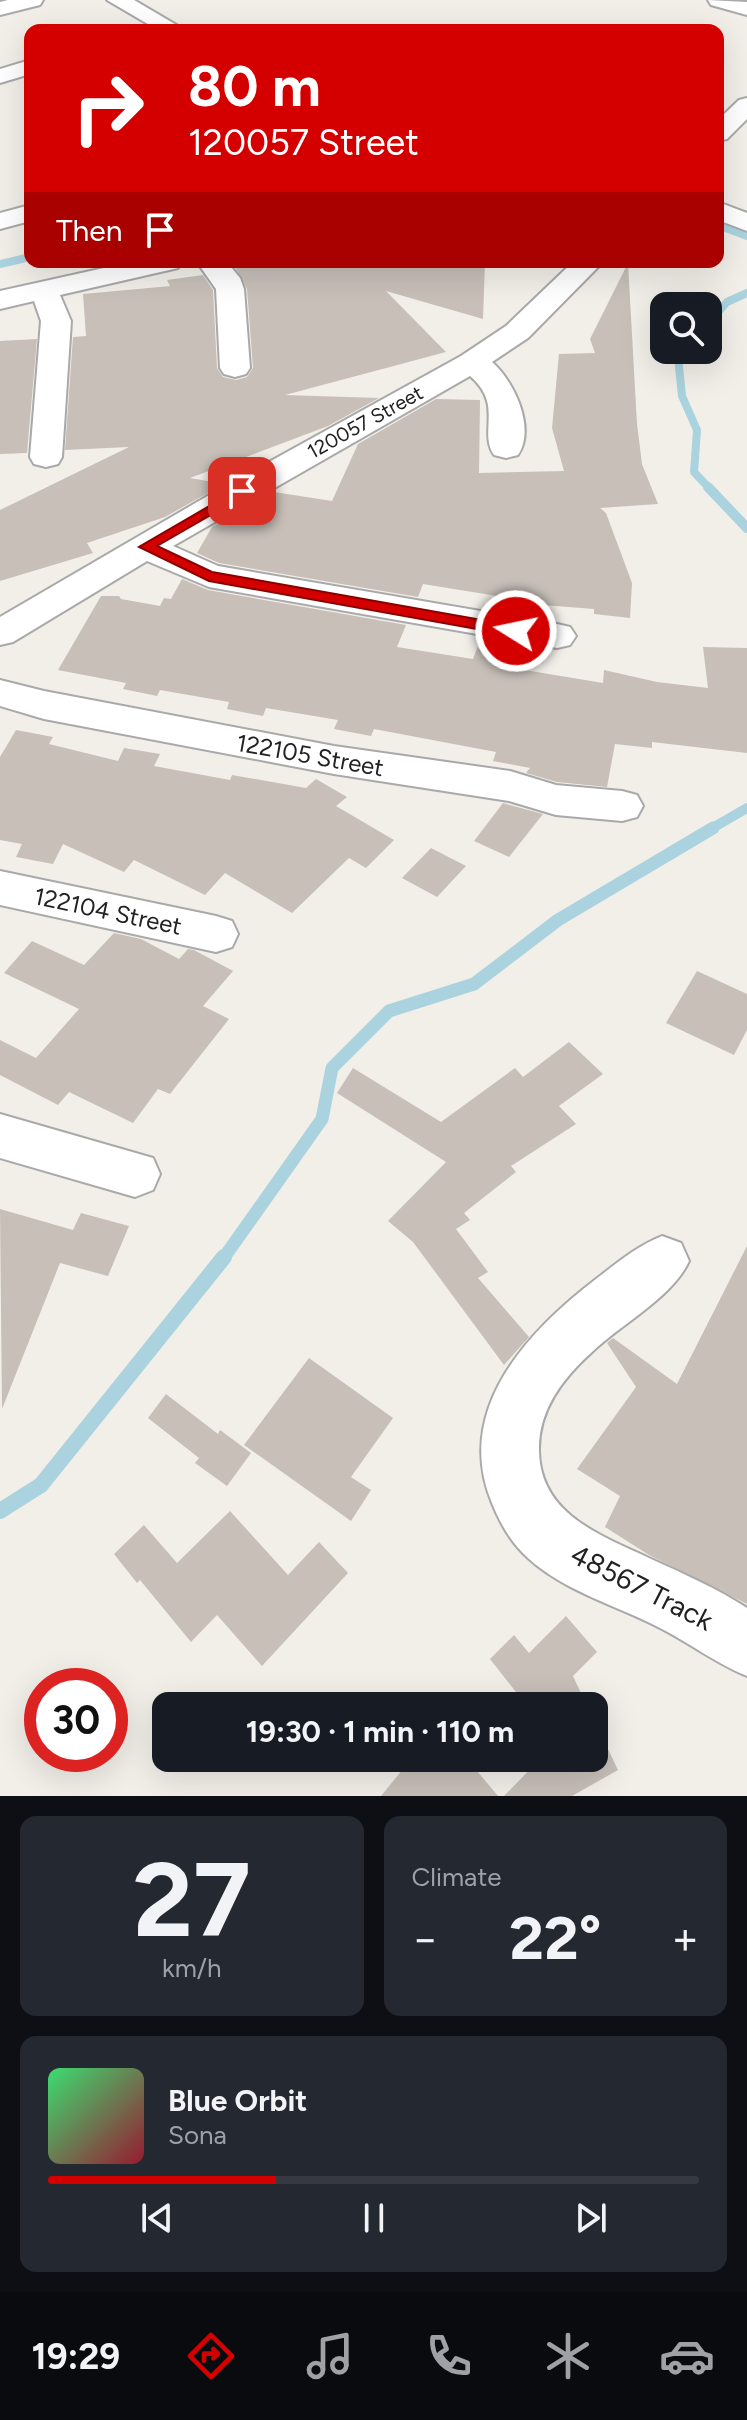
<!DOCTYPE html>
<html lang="en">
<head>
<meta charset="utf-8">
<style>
  :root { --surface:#171b24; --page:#242831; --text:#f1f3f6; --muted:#9ea1a6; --line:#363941; --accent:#d40000 }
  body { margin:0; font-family:Figtree,sans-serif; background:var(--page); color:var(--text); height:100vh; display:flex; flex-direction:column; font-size:30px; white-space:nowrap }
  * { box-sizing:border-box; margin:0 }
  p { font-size:26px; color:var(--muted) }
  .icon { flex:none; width:44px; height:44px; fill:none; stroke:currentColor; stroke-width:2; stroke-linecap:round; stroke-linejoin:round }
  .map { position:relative; height:1796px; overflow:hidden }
  .sheet { display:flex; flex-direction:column; gap:20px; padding:20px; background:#0d0f14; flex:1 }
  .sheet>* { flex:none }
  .top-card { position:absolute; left:24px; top:24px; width:700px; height:244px; border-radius:16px; box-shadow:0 8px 32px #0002; background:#d40000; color:#fff; overflow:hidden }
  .buttons { position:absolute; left:650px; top:292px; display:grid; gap:16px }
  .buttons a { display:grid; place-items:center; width:72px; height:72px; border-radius:16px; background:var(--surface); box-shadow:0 8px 32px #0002; font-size:40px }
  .speed { position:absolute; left:24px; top:1668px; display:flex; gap:16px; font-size:40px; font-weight:700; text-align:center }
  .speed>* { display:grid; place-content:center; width:104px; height:104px; border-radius:50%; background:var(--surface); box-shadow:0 8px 32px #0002; line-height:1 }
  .speed .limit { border:12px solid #d22; background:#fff; color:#111 }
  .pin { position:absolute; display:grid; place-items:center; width:68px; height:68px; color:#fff; margin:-34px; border-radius:16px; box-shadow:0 4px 12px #0006 }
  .me { position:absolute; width:88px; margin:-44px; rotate:280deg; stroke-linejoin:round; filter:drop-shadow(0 0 6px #0008) }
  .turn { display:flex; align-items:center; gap:28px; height:168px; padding:0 32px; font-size:36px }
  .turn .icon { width:104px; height:104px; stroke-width:2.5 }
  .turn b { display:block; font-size:56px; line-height:68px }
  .then { display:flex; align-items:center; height:76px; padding:0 32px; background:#0003; gap:16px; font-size:30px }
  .big { font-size:60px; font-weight:700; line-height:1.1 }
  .sheet .card { flex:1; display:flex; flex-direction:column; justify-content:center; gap:12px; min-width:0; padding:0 28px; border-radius:16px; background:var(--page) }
  .sheet .dial { align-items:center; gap:0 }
  .dial b { font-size:104px; line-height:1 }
  .song { display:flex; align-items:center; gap:24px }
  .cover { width:96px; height:96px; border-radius:12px; background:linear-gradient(135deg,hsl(140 70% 55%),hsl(350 70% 35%)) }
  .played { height:8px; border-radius:4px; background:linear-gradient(90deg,var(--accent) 35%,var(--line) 35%) }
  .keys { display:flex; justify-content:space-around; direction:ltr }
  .heat { display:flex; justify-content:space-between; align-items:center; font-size:44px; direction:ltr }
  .sheet .tiles { flex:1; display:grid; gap:20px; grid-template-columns:1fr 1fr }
  .card:last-child { grid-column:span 2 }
  .trip { position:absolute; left:152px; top:1692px; width:456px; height:80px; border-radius:16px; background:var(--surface); box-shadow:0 8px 32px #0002; font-weight:700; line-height:80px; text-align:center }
  .tabs { display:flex; height:128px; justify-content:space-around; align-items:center; background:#090b0e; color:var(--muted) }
  .tabs .icon { width:56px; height:56px }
  .tabs .on { color:var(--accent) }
  .tabs b { font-size:36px; color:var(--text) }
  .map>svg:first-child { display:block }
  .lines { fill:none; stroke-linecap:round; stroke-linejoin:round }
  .stream-far3 { stroke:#aad3df; stroke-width:8 }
  .stream-far2 { stroke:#aad3df; stroke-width:10 }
  .stream-far1 { stroke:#aad3df; stroke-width:13 }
  .stream { stroke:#aad3df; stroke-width:16 }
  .building { fill:#c7bfb8 }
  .minor-casing { stroke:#a9a9a9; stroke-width:4 }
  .minor { fill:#fff; fill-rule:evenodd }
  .route { fill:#d40000; stroke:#8a0000; stroke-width:2 }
  .labels { text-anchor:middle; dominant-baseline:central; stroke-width:6; stroke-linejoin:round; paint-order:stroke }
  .far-street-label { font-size:20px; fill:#222; stroke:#fff }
  .street-label { font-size:24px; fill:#222; stroke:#fff }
  .near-street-label { font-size:28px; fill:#222; stroke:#fff }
</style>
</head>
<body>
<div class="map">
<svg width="747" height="1796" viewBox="0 0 747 1796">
  <rect width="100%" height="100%" fill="#f2efe9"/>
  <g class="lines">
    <g class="stream-far3">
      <polyline points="718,225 747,236"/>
      <polyline points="0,264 30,257"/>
      <polyline points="708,324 727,302 747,293"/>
      <polyline points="685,350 678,357 682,396 697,430 694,472 710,489"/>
    </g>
    <g class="stream-far2">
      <polyline points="708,487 747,528"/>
      <polyline points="709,830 747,808"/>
    </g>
    <polyline class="stream-far1" points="223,1259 322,1119 332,1068 389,1011 474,984 558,920 713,828"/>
    <polyline class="stream" points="0,1511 41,1485 224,1257"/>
  </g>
  <g class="building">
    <polygon points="268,262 485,262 483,319 386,291 446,352 285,395 379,398 328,426 190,478 224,484 165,517 87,543 93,553 0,581 0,510 129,447 65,450 73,337 86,336 83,294 170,286 167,280 203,275 213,290 217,368 223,377 236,380 247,377 253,368 247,289 235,267"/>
    <polygon points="628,263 637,424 642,464 658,504 600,508 606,513 632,583 630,618 594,614 594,609 530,604 525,616 492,610 497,596 423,584 418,597 219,563 197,553 212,527 274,492 332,501 358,444 436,399 480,400 479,473 564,471 552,428 559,354 595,353 590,339"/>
    <polygon points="37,339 27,453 0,454 0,341"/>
    <polygon points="182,579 208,590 406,625 397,647 473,659 481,638 515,644 507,667 603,683 604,670 657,682 708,688 703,647 747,648 747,753 652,742 652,748 615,744 607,787 557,782 526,773 530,768 493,761 496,752 374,729 371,736 334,729 338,720 266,708 263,716 227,709 229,702 160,690 157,696 123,689 126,683 58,670 101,596 119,596 121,599 160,606 164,598 171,599"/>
    <polygon points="16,730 53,737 49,744 118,761 124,748 160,754 154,766 230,780 232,775 306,788 316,779 347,797 336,806 394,840 366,868 349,858 292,913 225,873 205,895 134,860 124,872 63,844 53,864 16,857 22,844 0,840 0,757"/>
    <polygon points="503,803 543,814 509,857 474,841"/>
    <polygon points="431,848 466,866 437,897 402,878"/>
    <polygon points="114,933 141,939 179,959 188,949 194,950 233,971 203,1006 229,1019 170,1094 158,1089 133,1123 69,1092 58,1105 0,1075 0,1040 36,1058 79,1009 4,973 32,941 84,965"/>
    <polygon points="697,971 747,994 747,1030 734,1055 666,1023"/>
    <polygon points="569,1042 603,1074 559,1106 576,1124 511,1166 516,1172 464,1213 470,1220 456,1229 488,1272 478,1278 529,1337 504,1365 413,1242 388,1221 446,1162 337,1093 353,1068 441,1122 515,1068 523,1077"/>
    <polygon points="0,1209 73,1230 81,1213 129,1226 108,1276 60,1263 2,1409"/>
    <polygon points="747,1246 747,1604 649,1555 605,1527 620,1496 577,1469 636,1387 607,1343 613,1338 677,1384"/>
    <polygon points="309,1358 393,1418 351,1477 371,1490 351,1521 244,1445"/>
    <polygon points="166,1394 218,1434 220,1430 251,1453 227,1486 195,1463 199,1458 148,1418"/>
    <polygon points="230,1511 288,1575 319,1542 348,1573 262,1666 217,1615 191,1642 140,1580 137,1583 114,1554 144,1525 177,1563"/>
    <polygon points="566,1616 597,1652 573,1676 587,1706 527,1706 490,1659 514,1635 529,1653"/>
    <polygon points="594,1720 618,1770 572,1796 504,1796 541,1758 594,1758"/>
    <polygon points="412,1758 466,1758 498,1796 381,1796"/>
  </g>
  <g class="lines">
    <g class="minor-casing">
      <g id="minor">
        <polygon points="8,0 43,0 40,5 0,15 0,2"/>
        <polygon points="107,0 134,0 185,30 158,30"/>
        <polygon points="708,0 747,2 747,15 711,5"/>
        <polygon points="30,60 30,74 0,83 0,69"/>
        <polygon points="747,98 747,119 727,139 718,141 718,120 739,100"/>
        <polygon points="718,202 747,213 747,231 718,220"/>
        <polygon points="30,205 30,221 0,229 0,213"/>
        <polygon points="131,262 182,262 178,268 60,295 71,321 62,457 58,464 46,467 34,464 30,457 41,321 34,301 0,309 0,291"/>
        <polygon points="197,262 227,262 240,278 244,289 250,368 246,374 235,377 224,374 220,368 216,289"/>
        <path d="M 573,262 L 603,262 L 528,338 L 492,362 C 514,381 536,428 518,455 L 506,458 L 494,455 C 478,431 504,405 470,376 L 173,546 L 218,566 L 557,624 L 570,627 L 576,636 L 570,645 L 557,648 L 209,587 L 147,561 L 13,642 L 0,645 L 0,617 L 211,494 L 461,356 L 506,326 Z"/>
        <polygon points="0,680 44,691 334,746 510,771 556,785 622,791 637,795 643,806 637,817 622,821 556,815 509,801 334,774 44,719 0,706"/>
        <polygon points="0,871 216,916 232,921 238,934 232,947 216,952 0,905"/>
        <polygon points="0,1114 153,1158 160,1174 153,1190 135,1197 0,1158"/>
        <path d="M 662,1236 L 681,1243 L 689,1261 C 673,1297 621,1324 592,1352 C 563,1378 538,1410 539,1451 C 540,1514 600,1535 649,1558 C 682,1573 716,1588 747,1608 L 747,1676 C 717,1664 691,1644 662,1629 C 619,1606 565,1592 528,1558 C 511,1543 500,1523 492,1503 C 453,1410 528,1331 596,1279 C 617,1263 637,1246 662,1236 Z"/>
      </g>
    </g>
    <use href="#minor" class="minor"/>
  </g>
  <polygon class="route" points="242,487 249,491 247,494 157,546 212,572 516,626 524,631 516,636 209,581 139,547"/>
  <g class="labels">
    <g class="far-street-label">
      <text transform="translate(365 422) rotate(-29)">120057 Street</text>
    </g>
    <g class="street-label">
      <text transform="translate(310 755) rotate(10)">122105 Street</text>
      <text transform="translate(108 911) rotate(12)">122104 Street</text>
    </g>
    <g class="near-street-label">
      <text transform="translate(642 1587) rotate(27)">48567 Track</text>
    </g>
  </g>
</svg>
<div class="buttons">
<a><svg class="icon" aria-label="search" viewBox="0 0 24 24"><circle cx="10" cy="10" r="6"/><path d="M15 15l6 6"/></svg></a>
</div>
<div class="speed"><div class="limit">30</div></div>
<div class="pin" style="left:242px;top:491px;background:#d93025"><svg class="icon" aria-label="arrive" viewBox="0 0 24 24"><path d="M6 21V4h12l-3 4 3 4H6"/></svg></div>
<svg class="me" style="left:516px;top:631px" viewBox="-20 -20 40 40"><circle r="17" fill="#d40000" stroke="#fff" stroke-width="3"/><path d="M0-11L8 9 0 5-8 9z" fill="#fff"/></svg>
<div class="trip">19:30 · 1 min · 110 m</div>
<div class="top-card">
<div class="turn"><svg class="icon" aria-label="right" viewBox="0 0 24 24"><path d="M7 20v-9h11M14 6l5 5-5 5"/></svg><div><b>80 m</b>120057 Street</div></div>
<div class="then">Then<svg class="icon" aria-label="arrive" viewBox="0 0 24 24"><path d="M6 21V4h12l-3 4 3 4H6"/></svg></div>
</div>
</div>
<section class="sheet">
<div class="tiles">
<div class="card dial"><b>27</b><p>km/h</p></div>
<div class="card"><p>Climate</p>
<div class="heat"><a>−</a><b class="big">22°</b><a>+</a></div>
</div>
<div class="card">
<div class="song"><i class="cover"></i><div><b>Blue Orbit</b><p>Sona</p></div></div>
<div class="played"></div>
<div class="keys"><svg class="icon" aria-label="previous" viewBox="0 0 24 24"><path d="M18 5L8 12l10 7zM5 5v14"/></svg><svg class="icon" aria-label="pause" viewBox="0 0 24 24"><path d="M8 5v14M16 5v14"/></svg><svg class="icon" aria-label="next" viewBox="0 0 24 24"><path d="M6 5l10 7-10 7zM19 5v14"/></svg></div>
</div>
</div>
</section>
<nav class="tabs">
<b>19:29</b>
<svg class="icon on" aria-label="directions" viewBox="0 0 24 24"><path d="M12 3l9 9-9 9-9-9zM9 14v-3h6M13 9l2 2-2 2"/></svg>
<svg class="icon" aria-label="music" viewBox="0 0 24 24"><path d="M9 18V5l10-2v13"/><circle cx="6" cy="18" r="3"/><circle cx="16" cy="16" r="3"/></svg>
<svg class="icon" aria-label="phone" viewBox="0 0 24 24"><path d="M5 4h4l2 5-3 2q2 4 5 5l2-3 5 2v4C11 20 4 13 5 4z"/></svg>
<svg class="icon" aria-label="climate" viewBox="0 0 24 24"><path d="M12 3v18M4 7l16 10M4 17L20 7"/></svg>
<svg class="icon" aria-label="car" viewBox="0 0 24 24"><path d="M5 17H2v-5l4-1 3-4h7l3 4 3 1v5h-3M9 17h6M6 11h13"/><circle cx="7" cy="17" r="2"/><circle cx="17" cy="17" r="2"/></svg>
</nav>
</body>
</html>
